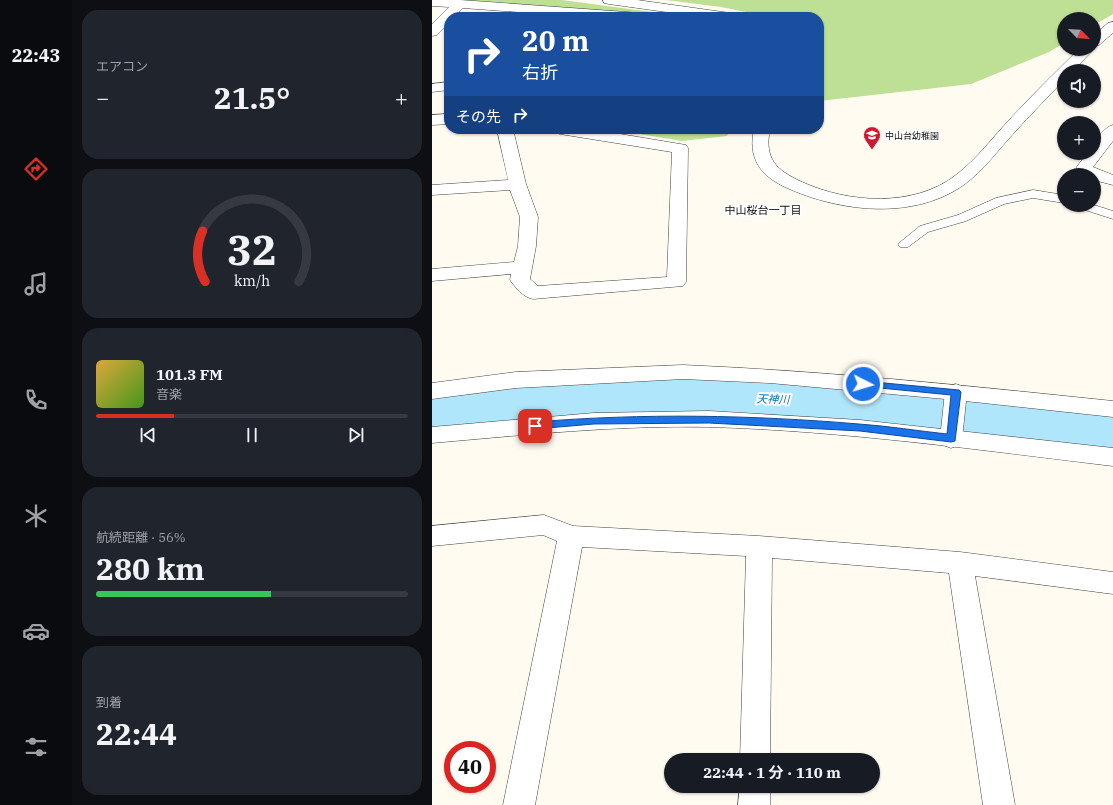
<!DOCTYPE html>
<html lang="ja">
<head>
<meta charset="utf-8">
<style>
  :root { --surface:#171b24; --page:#20242c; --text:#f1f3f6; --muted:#9ea1a6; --line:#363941; --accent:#d93025 }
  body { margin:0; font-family:"IBM Plex Serif","Noto Sans JP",serif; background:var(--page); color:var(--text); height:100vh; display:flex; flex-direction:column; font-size:15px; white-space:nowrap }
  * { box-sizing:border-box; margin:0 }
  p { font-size:13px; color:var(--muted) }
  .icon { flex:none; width:22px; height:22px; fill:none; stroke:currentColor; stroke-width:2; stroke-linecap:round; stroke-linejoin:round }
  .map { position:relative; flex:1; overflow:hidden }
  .details { display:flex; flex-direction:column; gap:10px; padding:10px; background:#0d0f14; width:360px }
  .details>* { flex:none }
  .guide { position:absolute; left:12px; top:12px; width:380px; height:122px; border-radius:16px; box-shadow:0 1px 3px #0004; background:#1a4fa0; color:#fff; overflow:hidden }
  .needle { width:26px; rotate:114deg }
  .tools { position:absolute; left:625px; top:12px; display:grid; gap:8px }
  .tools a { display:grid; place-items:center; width:44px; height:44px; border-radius:50%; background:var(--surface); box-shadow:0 1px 3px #0004; font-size:20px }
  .speed { position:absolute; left:12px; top:741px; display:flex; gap:8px; font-size:20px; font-weight:700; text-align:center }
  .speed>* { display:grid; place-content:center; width:52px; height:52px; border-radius:50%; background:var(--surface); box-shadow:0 1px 3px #0004; line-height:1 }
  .speed .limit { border:6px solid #d22; background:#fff; color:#111 }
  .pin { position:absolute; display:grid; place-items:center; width:34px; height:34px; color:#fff; margin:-17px; border-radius:8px; box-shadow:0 2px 6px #0006 }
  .me { position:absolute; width:44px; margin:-22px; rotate:95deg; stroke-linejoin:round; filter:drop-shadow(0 0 3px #0008) }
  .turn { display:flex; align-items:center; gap:14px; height:84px; padding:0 12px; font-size:18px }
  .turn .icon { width:52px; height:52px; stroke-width:2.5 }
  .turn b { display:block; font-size:28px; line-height:34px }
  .then { display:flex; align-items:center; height:38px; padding:0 12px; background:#0003; gap:8px; font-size:15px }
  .big { font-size:30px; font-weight:700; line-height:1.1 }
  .details .tile { flex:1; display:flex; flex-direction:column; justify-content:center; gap:6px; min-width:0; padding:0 14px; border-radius:16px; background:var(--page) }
  .details .dial { align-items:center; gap:0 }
  .dial svg { height:104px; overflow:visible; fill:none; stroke:var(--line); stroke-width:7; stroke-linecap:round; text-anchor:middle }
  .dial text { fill:var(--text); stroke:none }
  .song { display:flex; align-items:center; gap:12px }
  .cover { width:48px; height:48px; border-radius:6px; background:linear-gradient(135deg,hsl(40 70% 55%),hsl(100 70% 35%)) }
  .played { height:4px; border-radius:2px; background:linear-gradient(90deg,var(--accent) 25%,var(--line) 25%) }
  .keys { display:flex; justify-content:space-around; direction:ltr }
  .heat { display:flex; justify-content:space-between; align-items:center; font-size:22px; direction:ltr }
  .charge { height:6px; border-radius:3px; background:linear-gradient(90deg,#34c759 56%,var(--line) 0) }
  .trip { position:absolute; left:232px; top:753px; width:216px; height:40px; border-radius:20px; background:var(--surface); box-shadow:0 1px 3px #0004; font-weight:700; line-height:40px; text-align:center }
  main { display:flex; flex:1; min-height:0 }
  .tabs { display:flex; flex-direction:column; width:72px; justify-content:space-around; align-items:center; background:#090b0e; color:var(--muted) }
  .tabs .icon { width:28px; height:28px }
  .tabs .selected { color:var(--accent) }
  .tabs b { font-size:18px; color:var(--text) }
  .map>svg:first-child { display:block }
  .forest { fill:#bde094 }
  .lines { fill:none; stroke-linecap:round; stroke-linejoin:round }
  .river { fill:#b0e6fc; fill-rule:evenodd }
  .service-casing { stroke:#424242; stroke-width:1 }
  .minor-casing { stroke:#424242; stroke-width:1 }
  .tertiary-casing { stroke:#424242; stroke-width:1 }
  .service { fill:#fff; fill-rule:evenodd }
  .minor { fill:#fff; fill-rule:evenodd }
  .tertiary { fill:#fff; fill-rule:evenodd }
  .route { fill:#1a73e8; stroke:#114b97 }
  .labels { text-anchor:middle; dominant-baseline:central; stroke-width:4; stroke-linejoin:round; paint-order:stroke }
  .far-poi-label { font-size:9px; fill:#0f0f0f; stroke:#fff; text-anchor:start }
  .neighbourhood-label { font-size:11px; fill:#0f0f0f; stroke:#fff }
  .water-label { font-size:11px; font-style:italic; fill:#0b75ae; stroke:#fff }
</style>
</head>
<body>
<main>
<nav class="tabs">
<b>22:43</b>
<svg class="icon selected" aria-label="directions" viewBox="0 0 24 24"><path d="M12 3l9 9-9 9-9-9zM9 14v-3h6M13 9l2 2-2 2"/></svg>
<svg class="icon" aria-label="music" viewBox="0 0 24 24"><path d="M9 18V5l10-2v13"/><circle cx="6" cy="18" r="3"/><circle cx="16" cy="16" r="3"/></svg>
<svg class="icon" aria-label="phone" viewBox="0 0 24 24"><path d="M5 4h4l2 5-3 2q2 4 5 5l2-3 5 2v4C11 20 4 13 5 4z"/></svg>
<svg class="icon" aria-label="climate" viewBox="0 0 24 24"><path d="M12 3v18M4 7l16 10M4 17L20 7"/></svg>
<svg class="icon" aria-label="car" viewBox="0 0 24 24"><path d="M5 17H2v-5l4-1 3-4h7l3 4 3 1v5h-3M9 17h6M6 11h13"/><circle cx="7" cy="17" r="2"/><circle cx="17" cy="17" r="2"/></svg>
<svg class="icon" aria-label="filters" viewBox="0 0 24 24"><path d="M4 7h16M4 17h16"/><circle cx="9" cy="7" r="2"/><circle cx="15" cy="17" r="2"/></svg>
</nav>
<section class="details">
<div class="tile"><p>エアコン</p>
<div class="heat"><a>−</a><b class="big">21.5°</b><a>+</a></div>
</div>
<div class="tile dial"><svg viewBox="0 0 100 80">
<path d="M14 69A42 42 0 1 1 86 69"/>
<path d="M14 69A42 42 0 0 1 12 30" stroke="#d93025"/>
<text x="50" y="56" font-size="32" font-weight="700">32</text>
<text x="50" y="72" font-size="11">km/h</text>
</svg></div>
<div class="tile">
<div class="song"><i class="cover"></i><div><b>101.3 FM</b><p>音楽</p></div></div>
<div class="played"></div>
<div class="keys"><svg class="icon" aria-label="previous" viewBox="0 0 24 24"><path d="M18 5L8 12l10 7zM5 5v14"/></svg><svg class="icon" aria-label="pause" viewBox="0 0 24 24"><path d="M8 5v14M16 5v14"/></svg><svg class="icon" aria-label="next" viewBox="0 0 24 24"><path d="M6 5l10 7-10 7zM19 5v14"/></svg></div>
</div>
<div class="tile"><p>航続距離 · 56%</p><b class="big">280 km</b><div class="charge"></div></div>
<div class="tile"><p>到着</p><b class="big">22:44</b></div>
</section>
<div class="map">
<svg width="681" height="805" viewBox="0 0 681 805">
  <rect width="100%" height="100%" fill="#fffbf1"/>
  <g class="forest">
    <polygon points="4,0 130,0 250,16"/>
    <polygon points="234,0 681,0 681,14 662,25 662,19 632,19 632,43 617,52 539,84 387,101 387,17 339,17 289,7"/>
    <polygon points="177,129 299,129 295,136 250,141"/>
  </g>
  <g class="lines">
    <polygon class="river" points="155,376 350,378 454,385 681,410 681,454 454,427 350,420 155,418 0,434 0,392"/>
    <g class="service-casing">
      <g id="service">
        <polygon points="601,190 632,195 632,203 601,198 572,204 534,221 496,232 476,247 468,247 466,244 488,226 526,215 564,198"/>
        <polygon points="645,205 662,205 681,211 681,219 647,208"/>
      </g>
    </g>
    <g class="minor-casing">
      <g id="minor">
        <polygon points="0,0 28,0 208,13 213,14 215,17 153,17 31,8 22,17 17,17 17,23 5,35 0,36 0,24 17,7 0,6"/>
        <polygon points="17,82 17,90 0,92 0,84"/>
        <polygon points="17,114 17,124 0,125 0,115"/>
        <path d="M 681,125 L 681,141 L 661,167 L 681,175 L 681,185 L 662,180 L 662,175 L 650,175 L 644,168 L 655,153 L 662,153 C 662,142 670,128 681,125 Z"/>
        <path d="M 65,129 L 81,129 L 94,184 L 106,217 L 104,246 L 98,279 L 106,286 L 235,277 L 240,152 L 128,134 L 122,132 L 120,129 L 158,129 L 254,145 L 256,148 L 254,282 L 251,286 L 101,299 C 91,297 84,288 78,280 L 79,274 L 0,281 L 0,269 L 82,262 L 86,246 L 88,217 L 78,190 L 0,195 L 0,185 L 76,180 Z"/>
        <polygon points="524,384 532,387 535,392 530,439 527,445 519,448 511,445 508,439 513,392 516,387"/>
        <polygon points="112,515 141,526 327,536 528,552 681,572 681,594 543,576 583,805 551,805 517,573 340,558 338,760 308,760 314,556 150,547 103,805 71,805 125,541 111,535 0,546 0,526"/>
        <polygon points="308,786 338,786 338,805 306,805"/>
      </g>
    </g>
    <g class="tertiary-casing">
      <g id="tertiary">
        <polygon points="171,0 205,0 298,13 303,14 305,17 270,17 177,4 172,3"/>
        <polygon points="681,22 681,33 667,45 662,46 662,35 676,23"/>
        <path d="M 647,49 L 662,49 L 641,71 L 632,71 L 632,80 C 615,98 598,115 582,133 C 566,150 552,170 533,184 C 482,221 407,212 353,187 C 327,175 316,157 322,129 L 338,129 C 332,159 344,170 370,182 C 416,203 482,208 524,175 C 545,159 561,137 579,118 C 601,94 624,72 647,49 Z"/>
        <path d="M 251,365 C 395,371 538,386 681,401 L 681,417 L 524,400 L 338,383 L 251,379 L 84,388 L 0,399 L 0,383 L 84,372 Z"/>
        <path d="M 277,411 L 428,420 L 681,448 L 681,466 C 547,450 413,431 278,427 C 185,425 92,435 0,443 L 0,427 L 162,413 Z"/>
      </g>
    </g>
    <use href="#service" class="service"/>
    <use href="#minor" class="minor"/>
    <use href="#tertiary" class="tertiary"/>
  </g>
  <path class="route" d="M 431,381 L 527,390 L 529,392 L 523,441 L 519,442 L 428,431 L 277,423 L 162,424 L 103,429 L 98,426 L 103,422 C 211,413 320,415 427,424 C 457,426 486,431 515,434 L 519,395 L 428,386 L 426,384 L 428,382 Z"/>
  <defs>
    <g id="school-pin" transform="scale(0.9)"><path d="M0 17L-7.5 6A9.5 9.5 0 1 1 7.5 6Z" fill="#ce1831" stroke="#fff"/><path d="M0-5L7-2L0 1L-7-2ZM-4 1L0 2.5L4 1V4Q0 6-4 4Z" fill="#fff"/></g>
  </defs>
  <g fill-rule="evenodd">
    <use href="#school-pin" x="440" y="135"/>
  </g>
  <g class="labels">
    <g class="far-poi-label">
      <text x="453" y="135">中山台幼稚園</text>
    </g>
    <g class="neighbourhood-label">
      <text x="331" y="210">中山桜台一丁目</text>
    </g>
    <g class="water-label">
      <text transform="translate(341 399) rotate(2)">天神川</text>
    </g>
  </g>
</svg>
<div class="tools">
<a><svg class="needle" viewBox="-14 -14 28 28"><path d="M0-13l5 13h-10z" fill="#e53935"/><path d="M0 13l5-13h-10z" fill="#9ea1a6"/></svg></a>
<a><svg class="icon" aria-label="sound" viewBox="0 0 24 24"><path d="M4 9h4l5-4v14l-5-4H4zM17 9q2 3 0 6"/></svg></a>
<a>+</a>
<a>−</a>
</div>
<div class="speed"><div class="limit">40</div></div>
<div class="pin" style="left:103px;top:426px;background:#d93025"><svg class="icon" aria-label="arrive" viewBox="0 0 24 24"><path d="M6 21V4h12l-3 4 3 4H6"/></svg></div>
<svg class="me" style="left:431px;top:384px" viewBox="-20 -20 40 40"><circle r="17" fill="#1a73e8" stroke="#fff" stroke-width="3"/><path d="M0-11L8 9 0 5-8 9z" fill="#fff"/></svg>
<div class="trip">22:44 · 1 分 · 110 m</div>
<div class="guide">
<div class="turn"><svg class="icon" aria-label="right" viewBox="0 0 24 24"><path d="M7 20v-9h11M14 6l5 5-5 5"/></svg><div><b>20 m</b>右折</div></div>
<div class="then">その先<svg class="icon" aria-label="right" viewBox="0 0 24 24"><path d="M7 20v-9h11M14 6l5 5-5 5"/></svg></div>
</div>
</div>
</main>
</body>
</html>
